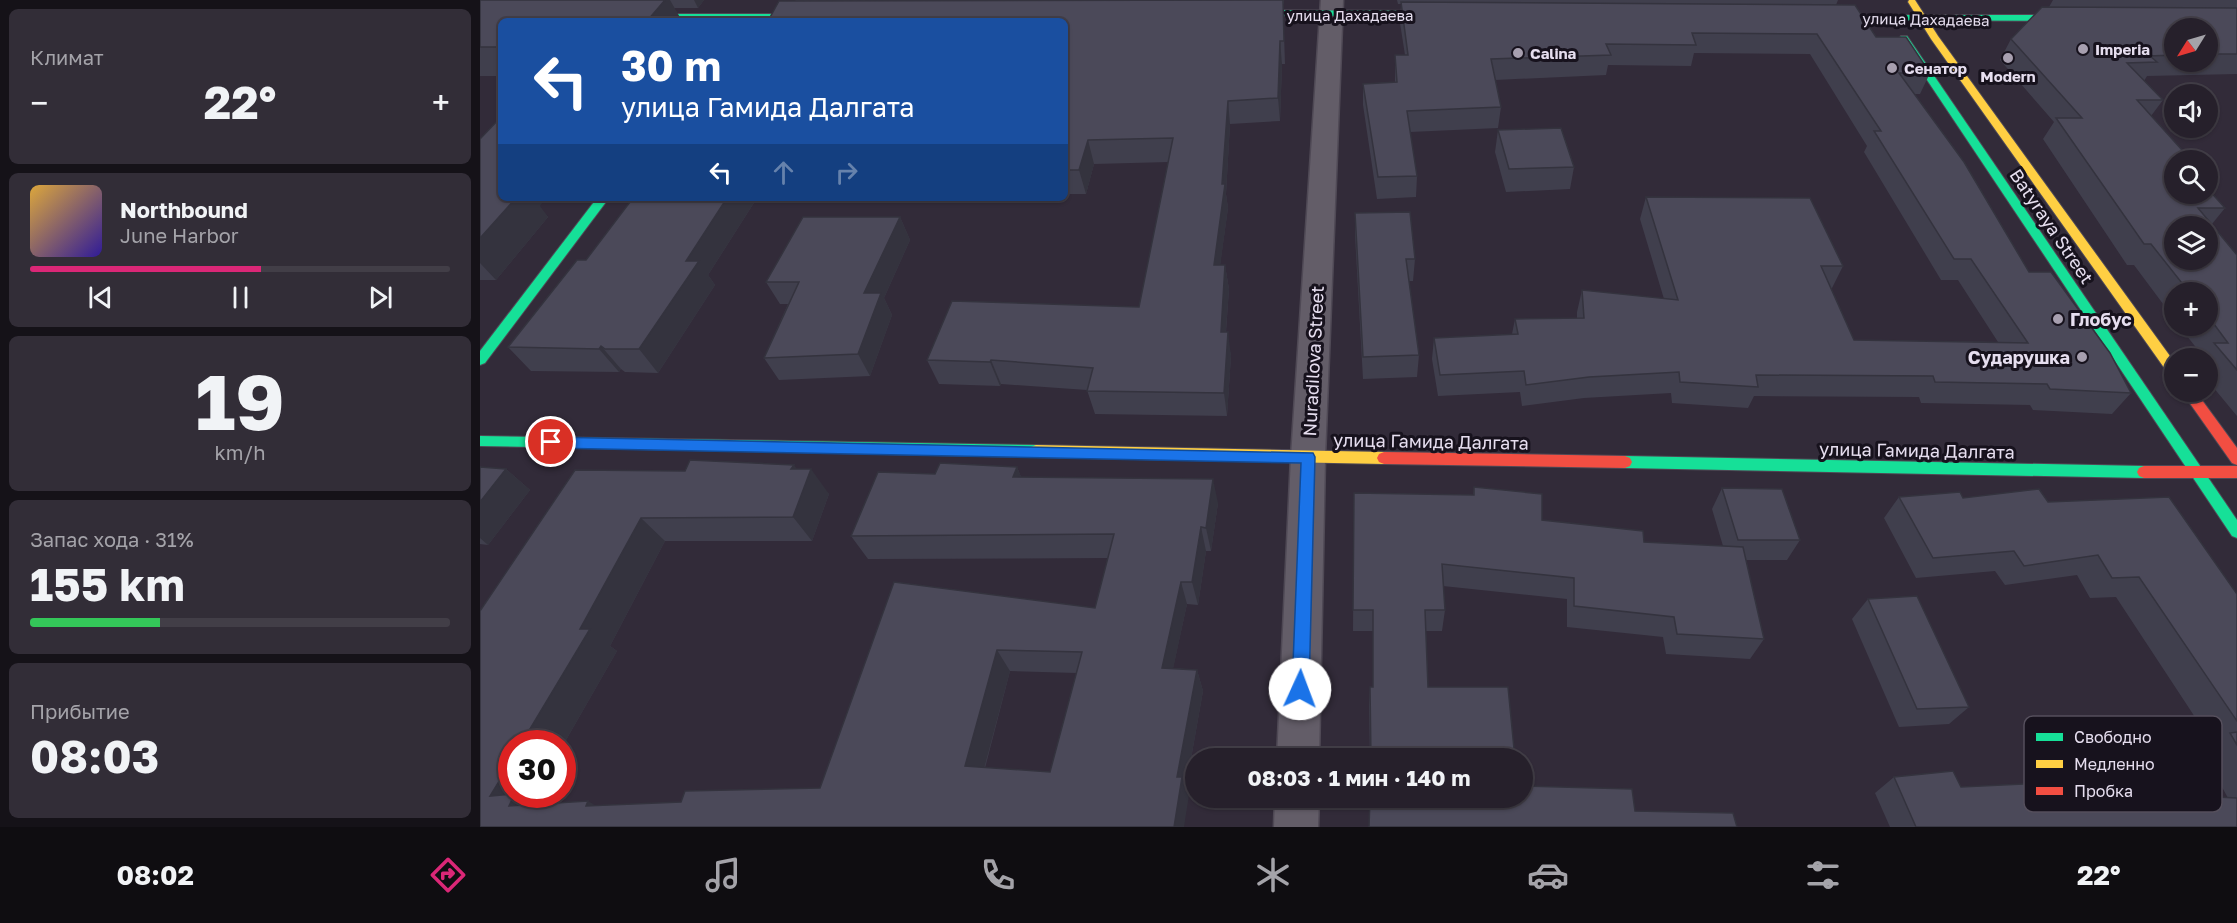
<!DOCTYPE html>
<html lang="ru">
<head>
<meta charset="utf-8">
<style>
  :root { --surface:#26202b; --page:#322d37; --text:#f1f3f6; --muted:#a4a3a9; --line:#423e47; --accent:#db2777 }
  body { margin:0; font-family:"Golos Text",sans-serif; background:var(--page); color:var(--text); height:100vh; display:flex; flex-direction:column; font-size:22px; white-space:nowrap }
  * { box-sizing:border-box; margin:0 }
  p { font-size:20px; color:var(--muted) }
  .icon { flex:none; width:33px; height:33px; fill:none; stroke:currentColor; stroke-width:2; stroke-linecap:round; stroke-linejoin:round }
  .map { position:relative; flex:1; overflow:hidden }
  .details { display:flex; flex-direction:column; gap:9px; padding:9px; background:#151218; width:480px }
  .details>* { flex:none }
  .banner { position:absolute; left:18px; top:18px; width:570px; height:183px; border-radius:9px; box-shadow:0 2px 4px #0004,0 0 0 2px var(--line); background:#1a4fa0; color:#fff; overflow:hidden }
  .needle { width:39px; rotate:233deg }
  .controls { position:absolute; left:1684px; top:18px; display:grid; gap:12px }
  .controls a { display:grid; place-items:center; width:54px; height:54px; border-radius:50%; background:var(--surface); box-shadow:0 2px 4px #0004,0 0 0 2px var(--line); font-size:30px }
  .speed { position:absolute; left:18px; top:730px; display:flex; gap:12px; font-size:30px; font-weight:700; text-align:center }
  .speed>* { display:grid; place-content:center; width:78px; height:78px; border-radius:50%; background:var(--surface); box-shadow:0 2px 4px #0004,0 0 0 2px var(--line); line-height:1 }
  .speed .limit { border:9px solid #d22; background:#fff; color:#111 }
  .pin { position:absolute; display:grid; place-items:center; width:51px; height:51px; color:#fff; margin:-26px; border:3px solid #fff; border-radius:50%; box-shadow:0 2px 6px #0007 }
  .me { position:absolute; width:66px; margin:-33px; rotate:2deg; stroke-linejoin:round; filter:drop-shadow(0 0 4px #0008) }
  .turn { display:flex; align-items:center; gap:21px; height:126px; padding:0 24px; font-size:27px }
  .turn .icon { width:78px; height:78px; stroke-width:2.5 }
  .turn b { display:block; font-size:42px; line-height:51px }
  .lanes { display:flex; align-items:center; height:57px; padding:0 24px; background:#0003; justify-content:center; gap:30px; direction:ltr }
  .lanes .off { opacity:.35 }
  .big { font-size:45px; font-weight:700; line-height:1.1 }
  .details .widget { flex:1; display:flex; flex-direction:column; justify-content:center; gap:9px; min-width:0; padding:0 21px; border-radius:9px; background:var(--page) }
  .details .dial { align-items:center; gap:0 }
  .dial b { font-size:78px; line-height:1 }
  .song { display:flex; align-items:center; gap:18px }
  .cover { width:72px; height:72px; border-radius:9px; background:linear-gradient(135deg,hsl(40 70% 55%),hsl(250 70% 35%)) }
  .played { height:6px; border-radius:3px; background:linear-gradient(90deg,var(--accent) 55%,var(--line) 55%) }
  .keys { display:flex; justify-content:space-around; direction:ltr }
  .heat { display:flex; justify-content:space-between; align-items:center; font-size:33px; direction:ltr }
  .charge { height:9px; border-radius:4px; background:linear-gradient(90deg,#34c759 31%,var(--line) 0) }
  .trip { position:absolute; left:705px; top:748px; width:348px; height:60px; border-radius:30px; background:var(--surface); box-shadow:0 2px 4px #0004,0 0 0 2px var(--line); font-weight:700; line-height:60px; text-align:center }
  .dock { display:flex; height:96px; justify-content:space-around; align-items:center; background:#0f0d11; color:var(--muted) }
  .dock .icon { width:42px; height:42px }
  .dock .active { color:var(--accent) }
  .dock b { font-size:27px; color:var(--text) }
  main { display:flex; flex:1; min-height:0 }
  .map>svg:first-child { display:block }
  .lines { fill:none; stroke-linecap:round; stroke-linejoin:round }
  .street-casing { stroke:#4f4955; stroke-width:3 }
  .fast-casing { stroke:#4f4955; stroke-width:2 }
  .slow-casing { stroke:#4f4955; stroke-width:2 }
  .jam-casing { stroke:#4f4955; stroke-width:2 }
  .street { fill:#635d68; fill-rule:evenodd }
  .fast { fill:#16e098; fill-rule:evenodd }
  .slow { fill:#ffcf43; fill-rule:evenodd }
  .jam { fill:#f24e42; fill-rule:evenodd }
  .wall { fill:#403f4d; fill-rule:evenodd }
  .shaded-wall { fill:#34333e }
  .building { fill:#4b4959; stroke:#34333e; stroke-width:1.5; fill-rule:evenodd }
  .route { fill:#1a73e8; stroke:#114b97; stroke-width:1.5 }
  .poi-dot { fill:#a79faf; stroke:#17121d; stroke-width:2 }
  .labels { text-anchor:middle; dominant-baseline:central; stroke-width:6; stroke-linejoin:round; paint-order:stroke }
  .far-street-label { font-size:15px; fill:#e6deef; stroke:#17121d }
  .far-poi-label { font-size:15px; font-weight:bold; fill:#e6deef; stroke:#17121d; text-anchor:start }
  .street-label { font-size:18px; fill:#e6deef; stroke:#17121d }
  .poi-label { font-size:18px; font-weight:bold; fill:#e6deef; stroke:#17121d; text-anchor:start }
  .key { fill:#17121d; stroke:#554f5c; stroke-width:1.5 }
  .key-label { font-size:16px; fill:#e6deef }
</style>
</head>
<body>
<main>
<section class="details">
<div class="widget"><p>Климат</p>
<div class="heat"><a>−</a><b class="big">22°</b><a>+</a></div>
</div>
<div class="widget">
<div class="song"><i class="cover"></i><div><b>Northbound</b><p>June Harbor</p></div></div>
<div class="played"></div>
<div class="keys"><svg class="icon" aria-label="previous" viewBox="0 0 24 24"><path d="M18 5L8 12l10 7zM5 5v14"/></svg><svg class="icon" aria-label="pause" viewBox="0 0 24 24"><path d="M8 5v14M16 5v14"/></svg><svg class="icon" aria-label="next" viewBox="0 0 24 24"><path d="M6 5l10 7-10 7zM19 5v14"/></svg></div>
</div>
<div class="widget dial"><b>19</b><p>km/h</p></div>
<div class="widget"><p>Запас хода · 31%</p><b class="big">155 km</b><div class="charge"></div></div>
<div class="widget"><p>Прибытие</p><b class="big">08:03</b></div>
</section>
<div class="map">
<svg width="1757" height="827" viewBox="0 0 1757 827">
  <rect width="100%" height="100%" fill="#322b39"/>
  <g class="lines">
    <g class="street-casing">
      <g id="street">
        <polygon points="841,0 863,0 845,457 839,759 797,759 811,457"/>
        <polygon points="795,798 839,798 838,827 794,827"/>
      </g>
    </g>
    <g class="fast-casing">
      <g id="fast">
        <polygon points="758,10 964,11 968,14 964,17 755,15 755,11"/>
        <polygon points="334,14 337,15 337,19 155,20 151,17 155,14"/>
        <polygon points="1337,15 1597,15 1601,18 1597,21 1340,20 1336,17"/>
        <polygon points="1421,36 1427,36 1757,520 1757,538 1752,536 1419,38"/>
        <polygon points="117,198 129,198 5,363 0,365 0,351"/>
        <polygon points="0,436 556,445 561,447 563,451 561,455 556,457 0,446"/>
        <polygon points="1145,456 1664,466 1669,468 1671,472 1669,476 1664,478 1145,468 1140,466 1138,462 1140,458"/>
      </g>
    </g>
    <g class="slow-casing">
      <g id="slow">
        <polygon points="1429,0 1435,0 1458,36 1695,363 1695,378 1690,376 1451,39 1428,2"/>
        <polygon points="556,445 904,452 909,454 911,458 909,462 904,464 556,457 551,455 549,451 551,447"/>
      </g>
    </g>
    <g class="jam-casing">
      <g id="jam">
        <polygon points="1702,392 1716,392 1757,448 1757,465 1752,463"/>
        <polygon points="904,452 1145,456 1150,458 1152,462 1150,466 1145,468 904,464 899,462 897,458 899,454"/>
        <polygon points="1664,466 1757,466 1757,478 1664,478 1659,476 1657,472 1659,468"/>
      </g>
    </g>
    <use href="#street" class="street"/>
    <use href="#fast" class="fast"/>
    <use href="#slow" class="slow"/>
    <use href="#jam" class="jam"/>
  </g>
  <g class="wall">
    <polygon points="0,0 224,0 218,8 194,8 202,21 21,21 21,76 0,76"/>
    <polygon points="315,0 804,0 804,4 803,4 805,64 802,64 800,121 750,124 746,194 748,208 740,265 745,265 749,289 746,332 751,356 747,416 615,414 607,390 521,384 520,386 459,384 447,360 659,307 689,162 614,164 606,194 585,194 585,21 316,1"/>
    <polygon points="917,0 1358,0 1356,5 1396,37 1450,73 1440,94 1434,94 1549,272 1651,393 1632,414 1553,410 1550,405 1441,403 1439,397 1274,396 1268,408 1192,403 1191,393 1104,398 1042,406 1040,392 958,396 952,359 954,338 1032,334 1035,319 1097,318 1097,312 1102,290 1184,299 1160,219 1166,197 1363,266 1352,288 1351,288 1374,340 1518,342 1478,280 1461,280 1384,152 1387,146 1330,54 1214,53 1211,66 1128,65 1126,75 1015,80 1021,107 1018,128 930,132 937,176 936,197 897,199 883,105 883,84 915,82 915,55 925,55 920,23 921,4 918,4"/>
    <path d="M 1573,0 L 1757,0 L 1757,74 L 1667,76 L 1664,81 L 1683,100 L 1671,116 L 1695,160 L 1745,208 L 1732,224 L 1757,255 L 1757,416 L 1728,381 L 1728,358 L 1719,358 L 1722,355 L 1699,326 L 1728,326 L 1728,292 L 1695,292 L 1695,320 L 1654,265 L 1647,265 L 1563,139 L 1574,122 L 1520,60 L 1531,39 L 1569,7 ZM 1695,28 L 1728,28 L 1728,62 L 1695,62 Z"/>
    <polygon points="1018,130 1094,167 1090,189 1026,192 1015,152"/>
    <polygon points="0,139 68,217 16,280 0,280"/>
    <polygon points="277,198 228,275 235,285 178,373 145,372 141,369 139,372 51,371 28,347 106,260"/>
    <polygon points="875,213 935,259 933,281 929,281 939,355 937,377 883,379 875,235"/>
    <polygon points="420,217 430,240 404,298 412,315 390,376 299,380 284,358 308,304 300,304 286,282"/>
    <polygon points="0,467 26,469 50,490 8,545 0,544"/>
    <path d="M 537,467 L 541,477 L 738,503 L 731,551 L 726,551 L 718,605 L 707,604 L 693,668 L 717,670 L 723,691 L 706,787 L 709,795 L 0,827 L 0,611 L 205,471 L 317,469 L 349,494 L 332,541 L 185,541 L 130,646 L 137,651 L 82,747 L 82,744 L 32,795 L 55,795 L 51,802 L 55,804 L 116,806 L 201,802 L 340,788 L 414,582 L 615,608 L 628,558 L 388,559 L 371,536 L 455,474 ZM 530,671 L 597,673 L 570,772 L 505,768 Z"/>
    <polygon points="994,487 1062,520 1164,542 1243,546 1232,509 1242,488 1320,540 1307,560 1266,560 1284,639 1270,659 1186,654 1183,637 1087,627 1087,599 963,586 965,610 962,631 946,631 948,687 1035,759 890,759 889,706 890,687 893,687 893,631 873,631 874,493 993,495"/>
    <polygon points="1419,497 1483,498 1568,502 1757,594 1757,827 1410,827 1395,793 1414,777 1481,787 1696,795 1748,798 1721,749 1732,743 1636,597 1610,598 1597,575 1525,585 1515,571 1436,578 1404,518"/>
    <polygon points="1388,599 1489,707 1469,724 1419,727 1372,619"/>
  </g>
  <g class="shaded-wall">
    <polygon points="185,0 190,0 202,21 167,21"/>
    <polygon points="214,0 224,0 218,8"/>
    <polygon points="800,41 802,64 800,121 798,98"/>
    <polygon points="748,101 750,124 746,194 748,208 737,289 734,265 742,184"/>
    <polygon points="608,140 614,164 606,194 599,170"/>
    <polygon points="36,198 66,198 60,206 68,217 16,280 0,263 0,238"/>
    <polygon points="247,198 277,198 228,275 235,285 178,373 159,349 206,261"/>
    <polygon points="420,217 430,240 404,298 412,315 390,376 378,354 384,293"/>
    <polygon points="745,265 749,289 744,356 741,332"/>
    <polygon points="748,332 751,356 747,416 744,393"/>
    <polygon points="121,346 141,369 139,372 119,349"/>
    <polygon points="511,360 521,384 520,386 510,362"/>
    <polygon points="314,465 326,482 331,469 349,494 332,541 313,517 311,469"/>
    <polygon points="537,467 547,491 533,477"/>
    <polygon points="26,469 50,490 8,545 0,538 0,502"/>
    <polygon points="733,479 738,503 731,551 726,528"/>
    <polygon points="161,518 185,541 130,646 137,651 82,747 82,744 41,744 100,629"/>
    <polygon points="721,527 726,551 718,605 712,582"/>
    <polygon points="701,582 707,604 689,688 682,668"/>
    <polygon points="517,650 530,671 500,784 485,766"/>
    <polygon points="717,670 723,691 706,787 709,795 704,827 694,827 697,777"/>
    <polygon points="32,760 32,795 55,795 51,802 68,811 29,806 10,796"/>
    <polygon points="108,801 138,819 106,806"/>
  </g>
  <g class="building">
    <polygon points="0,0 185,0 167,21 21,21 21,47 0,47"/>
    <polygon points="803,0 804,41 800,41 798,98 748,101 742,184 745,184 734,265 745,265 741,332 748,332 744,393 607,391 613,368 511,360 510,362 447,360 472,301 659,307 693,138 608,140 599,170 585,170 585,21 288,21 299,1"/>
    <polygon points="921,2 1375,5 1396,37 1426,37 1450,73 1419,73 1484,162 1549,272 1571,272 1630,353 1651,393 1570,389 1567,384 1455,382 1453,376 1276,375 1278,387 1200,382 1199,372 1109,377 1046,385 1044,371 960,375 954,338 1038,334 1035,319 1104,318 1102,290 1198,300 1166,197 1330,198 1363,266 1341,266 1374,340 1548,343 1491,259 1474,259 1394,131 1401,131 1337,34 1212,33 1216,45 1126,44 1131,55 1011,59 1021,107 927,111 937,176 898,177 883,84 917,82 915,55 928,55"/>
    <path d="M 1562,7 L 1757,8 L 1757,54 L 1728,54 L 1728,28 L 1695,28 L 1695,55 L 1670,56 L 1677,62 L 1647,63 L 1683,100 L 1657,100 L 1711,160 L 1695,160 L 1695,194 L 1728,194 L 1728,189 L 1745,208 L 1718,208 L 1757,255 L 1757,370 L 1734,343 L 1748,343 L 1728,316 L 1728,292 L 1709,292 L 1671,244 L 1664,244 L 1576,118 L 1602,118 L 1531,39 ZM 1695,226 L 1728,226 L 1728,260 L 1695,260 Z"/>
    <polygon points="21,117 21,198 36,198 0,238 0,139"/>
    <polygon points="1081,128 1094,167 1029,169 1018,130"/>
    <polygon points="153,198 247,198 206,261 219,261 159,349 125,349 121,346 119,349 28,347 97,260 106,260"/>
    <polygon points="930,212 935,259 926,259 939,355 883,357 875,213"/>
    <polygon points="323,217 420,217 384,293 401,293 378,354 284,358 319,282 286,282"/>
    <path d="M 210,460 L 314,465 L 311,469 L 331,469 L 313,517 L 161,518 L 100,629 L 110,629 L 41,744 L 32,744 L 32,760 L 10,796 L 32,794 L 32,795 L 34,795 L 29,806 L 108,801 L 106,806 L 201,802 L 205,791 L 340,788 L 414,582 L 615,608 L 634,534 L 371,536 L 398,472 L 455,474 L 460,463 L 537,467 L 533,477 L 733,479 L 726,528 L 721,527 L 712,582 L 701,582 L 682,668 L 717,670 L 697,777 L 702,777 L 694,827 L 0,827 L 0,611 L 95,470 L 205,471 ZM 517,650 L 602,652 L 570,772 L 485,766 Z"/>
    <polygon points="0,467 26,469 0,502"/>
    <polygon points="994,487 1062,494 1062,520 1163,531 1164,542 1263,547 1284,639 1197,634 1194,617 1094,606 1094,578 962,564 965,610 945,610 948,687 1028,687 1035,759 891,759 890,687 893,687 893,610 873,610 874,493 994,495"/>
    <polygon points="1242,488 1302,489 1320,540 1258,540"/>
    <polygon points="1559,489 1568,502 1689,497 1757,594 1757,721 1659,577 1632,578 1618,555 1544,566 1534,551 1453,558 1419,497 1480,492 1483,498"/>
    <polygon points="1437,596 1489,707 1437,709 1388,599"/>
    <polygon points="1757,732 1757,745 1750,733"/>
    <polygon points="1473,771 1481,787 1606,781 1688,781 1696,795 1757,798 1757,827 1436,827 1414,777"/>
    <polygon points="1042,786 1152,789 1155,811 1253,813 1257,827 889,827 890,798 1042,798"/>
  </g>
  <polygon class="route" points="71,437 833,453 835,457 829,689 826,695 820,697 815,695 812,689 821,463 71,448 64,442"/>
  <g class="poi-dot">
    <circle cx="1603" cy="49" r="6"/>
    <circle cx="1038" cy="53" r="6"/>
    <circle cx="1528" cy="58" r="6"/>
    <circle cx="1412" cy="68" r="6"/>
    <circle cx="1578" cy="319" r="6"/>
    <circle cx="1602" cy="357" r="6"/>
  </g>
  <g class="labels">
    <g class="far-street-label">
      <text x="870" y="15">улица Дахадаева</text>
      <text transform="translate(1446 19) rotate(1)">улица Дахадаева</text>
    </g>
    <g class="far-poi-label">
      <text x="1615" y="49">Imperia</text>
      <text x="1050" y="53">Calina</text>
      <text x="1424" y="68">Сенатор</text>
      <text x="1528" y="76" text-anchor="middle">Modern</text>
    </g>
    <g class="street-label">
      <text transform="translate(1572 226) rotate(56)">Batyraya Street</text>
      <text transform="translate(833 361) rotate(-87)">Nuradilova Street</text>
      <text transform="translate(951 441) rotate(1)">улица Гамида Далгата</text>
      <text transform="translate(1437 450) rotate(1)">улица Гамида Далгата</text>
    </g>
    <g class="poi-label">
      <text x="1590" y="319">Глобус</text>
      <text x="1590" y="357" text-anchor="end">Сударушка</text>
    </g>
  </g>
  <rect x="1544" y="716" width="198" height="96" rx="9" class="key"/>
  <rect x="1556" y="733" width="27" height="8" fill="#16e098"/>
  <rect x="1556" y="760" width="27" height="8" fill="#ffcf43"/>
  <rect x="1556" y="787" width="27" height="8" fill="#f24e42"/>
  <g class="key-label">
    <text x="1594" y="743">Свободно</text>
    <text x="1594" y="770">Медленно</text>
    <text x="1594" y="797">Пробка</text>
  </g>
</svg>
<div class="controls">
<a><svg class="needle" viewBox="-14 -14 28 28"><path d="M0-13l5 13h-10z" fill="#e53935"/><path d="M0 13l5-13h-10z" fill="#a4a3a9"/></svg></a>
<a><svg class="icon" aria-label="sound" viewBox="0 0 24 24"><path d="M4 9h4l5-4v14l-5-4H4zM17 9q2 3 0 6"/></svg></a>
<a><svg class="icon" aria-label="search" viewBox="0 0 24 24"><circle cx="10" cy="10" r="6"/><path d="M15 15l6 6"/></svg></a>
<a><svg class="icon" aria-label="layers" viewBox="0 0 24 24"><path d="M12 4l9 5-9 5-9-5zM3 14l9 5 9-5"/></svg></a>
<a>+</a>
<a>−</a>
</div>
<div class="speed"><div class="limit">30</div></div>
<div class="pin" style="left:71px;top:442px;background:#d93025"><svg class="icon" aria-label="arrive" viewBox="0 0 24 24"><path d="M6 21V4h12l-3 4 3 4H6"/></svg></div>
<svg class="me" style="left:820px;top:689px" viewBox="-20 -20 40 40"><circle r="19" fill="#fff"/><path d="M0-13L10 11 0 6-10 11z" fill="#1a73e8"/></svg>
<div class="trip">08:03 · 1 мин · 140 m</div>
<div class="banner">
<div class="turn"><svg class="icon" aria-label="left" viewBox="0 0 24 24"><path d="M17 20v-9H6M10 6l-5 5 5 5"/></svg><div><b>30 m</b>улица Гамида Далгата</div></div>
<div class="lanes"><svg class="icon" aria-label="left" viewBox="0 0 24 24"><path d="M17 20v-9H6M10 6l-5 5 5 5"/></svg><svg class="icon off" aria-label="ahead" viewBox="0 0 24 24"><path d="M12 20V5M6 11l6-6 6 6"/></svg><svg class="icon off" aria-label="right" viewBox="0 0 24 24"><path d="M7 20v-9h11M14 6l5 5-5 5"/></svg></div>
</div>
</div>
</main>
<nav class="dock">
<b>08:02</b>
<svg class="icon active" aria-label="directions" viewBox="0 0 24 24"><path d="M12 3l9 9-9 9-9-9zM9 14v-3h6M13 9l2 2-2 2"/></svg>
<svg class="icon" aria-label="music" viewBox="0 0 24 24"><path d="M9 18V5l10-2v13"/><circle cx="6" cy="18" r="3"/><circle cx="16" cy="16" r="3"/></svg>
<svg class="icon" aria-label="phone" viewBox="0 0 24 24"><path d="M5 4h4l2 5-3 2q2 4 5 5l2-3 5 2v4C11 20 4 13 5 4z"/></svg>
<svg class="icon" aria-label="climate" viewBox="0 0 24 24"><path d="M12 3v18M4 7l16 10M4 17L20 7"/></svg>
<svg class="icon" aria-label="car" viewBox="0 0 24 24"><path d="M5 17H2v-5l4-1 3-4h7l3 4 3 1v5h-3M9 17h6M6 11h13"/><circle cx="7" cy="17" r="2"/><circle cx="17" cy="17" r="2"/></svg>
<svg class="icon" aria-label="filters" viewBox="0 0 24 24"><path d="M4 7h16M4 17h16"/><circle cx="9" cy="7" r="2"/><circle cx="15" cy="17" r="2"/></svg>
<b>22°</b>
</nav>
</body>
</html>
